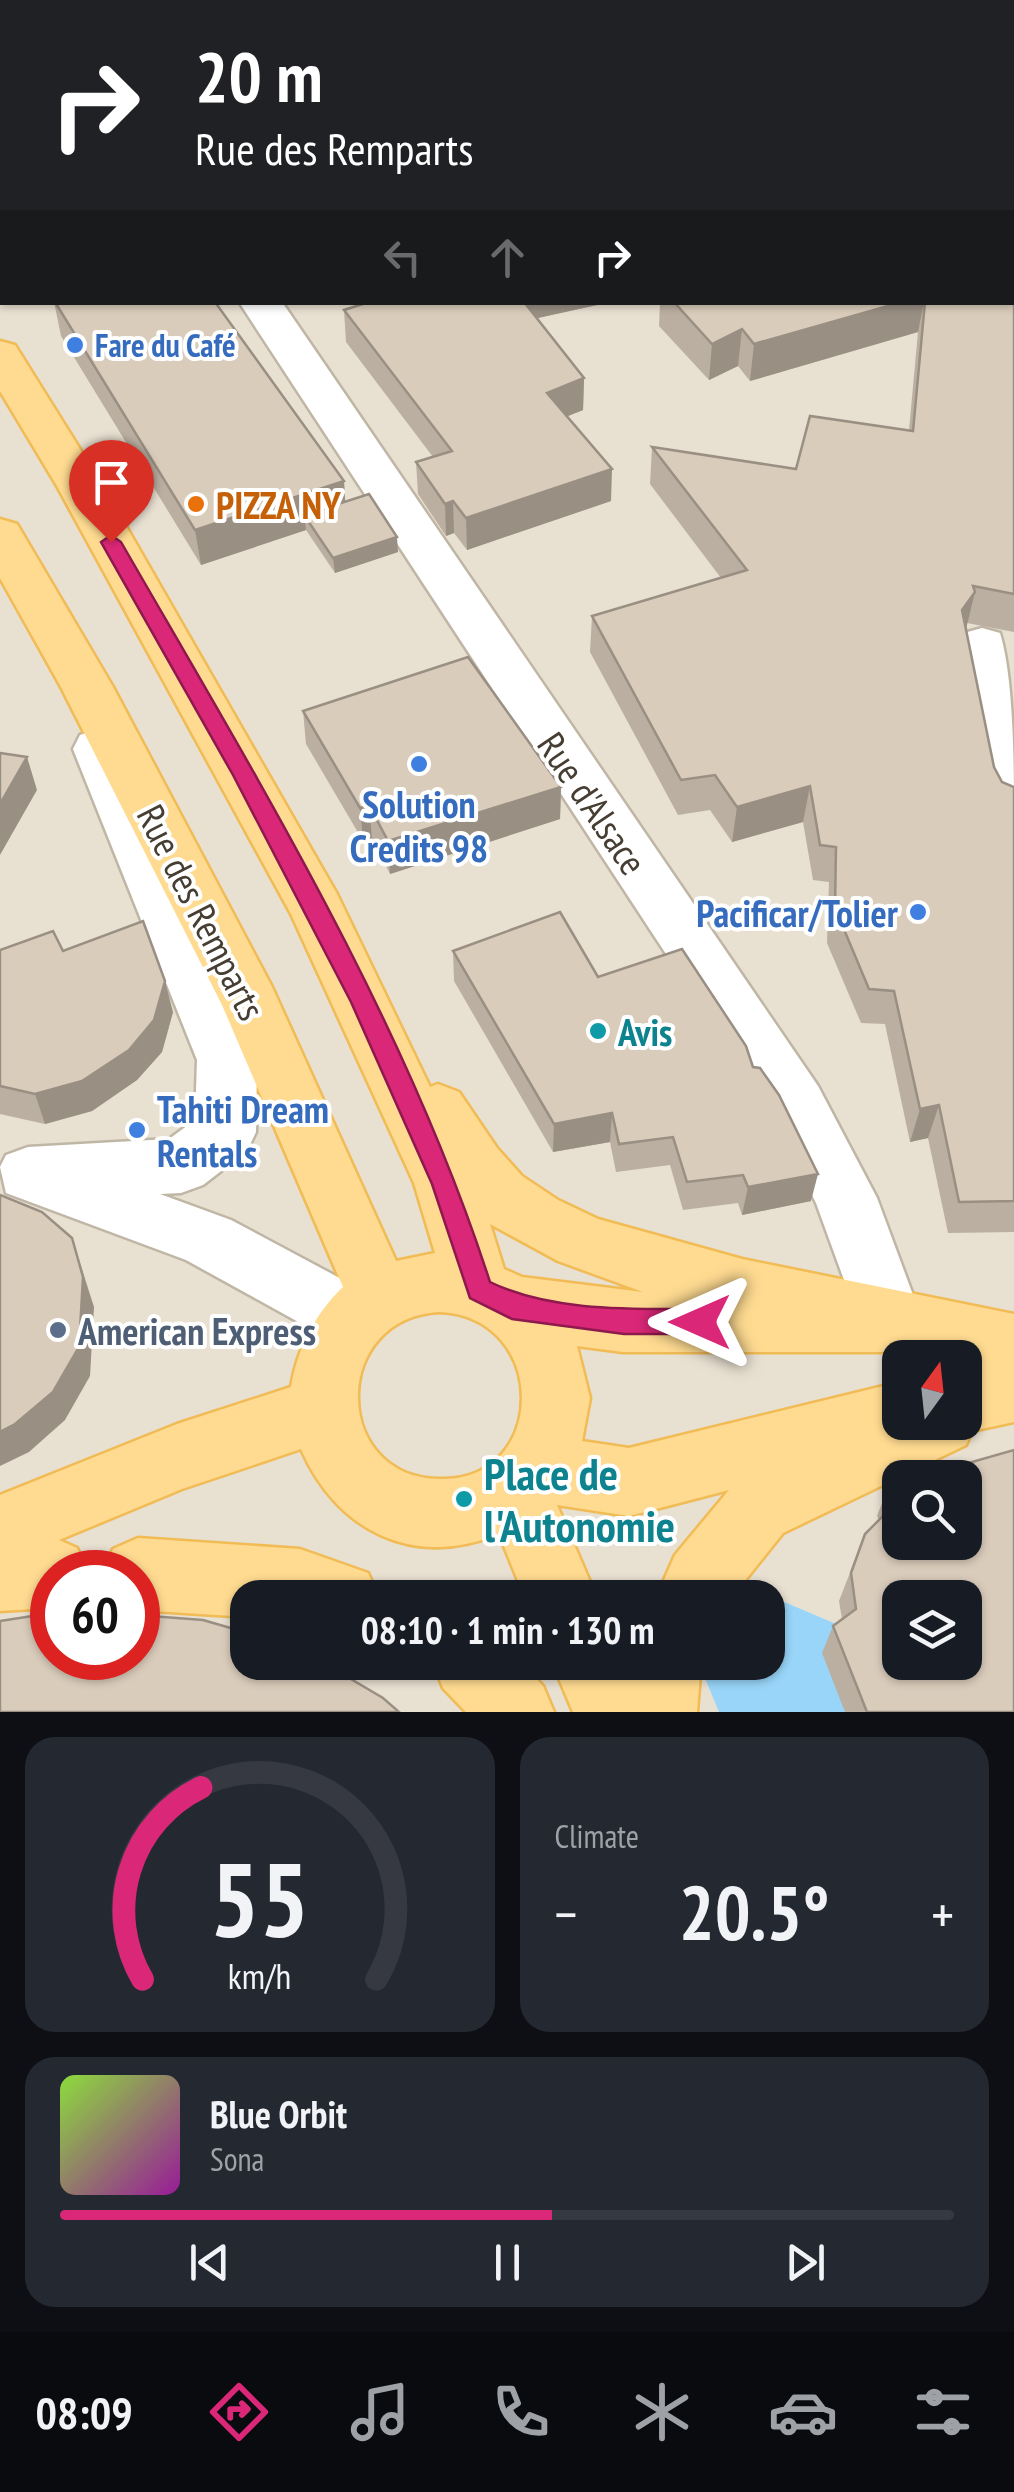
<!DOCTYPE html>
<html lang="en">
<head>
<meta charset="utf-8">
<style>
  :root { --surface:#171b24; --page:#242831; --text:#f1f3f6; --muted:#9ea1a6; --line:#363941; --accent:#db2777 }
  body { margin:0; font-family:"PT Sans Narrow",sans-serif; background:var(--page); color:var(--text); height:100vh; display:flex; flex-direction:column; font-size:38px; white-space:nowrap }
  * { box-sizing:border-box; margin:0 }
  p { font-size:32px; color:var(--muted) }
  .icon { flex:none; width:55px; height:55px; fill:none; stroke:currentColor; stroke-width:2; stroke-linecap:round; stroke-linejoin:round }
  .map { position:relative; height:1712px; overflow:hidden }
  .panel { display:flex; flex-direction:column; gap:25px; padding:25px; background:#0d0f14; flex:1 }
  .panel>* { flex:none }
  .hud { position:absolute; left:0px; top:0px; width:1015px; height:305px; box-shadow:0 2px 8px #0004; background:#202124; color:#fff; overflow:hidden }
  .needle { width:65px; rotate:15deg }
  .fabs { position:absolute; left:882px; top:1340px; display:grid; gap:20px }
  .fabs a { display:grid; place-items:center; width:100px; height:100px; border-radius:20px; background:var(--surface); box-shadow:0 2px 8px #0004; font-size:50px }
  .speed { position:absolute; left:30px; top:1550px; display:flex; gap:20px; font-size:50px; font-weight:700; text-align:center }
  .speed>* { display:grid; place-content:center; width:130px; height:130px; border-radius:50%; background:var(--surface); box-shadow:0 2px 8px #0004; line-height:1 }
  .speed .limit { border:15px solid #d22; background:#fff; color:#111 }
  .pin { position:absolute; display:grid; place-items:center; width:85px; height:85px; color:#fff; margin:-102px -42px; border-radius:50% 50% 50% 0; rotate:-45deg; box-shadow:0 0 10px #0007 }
  .pin .icon { rotate:45deg }
  .me { position:absolute; width:110px; margin:-55px; rotate:270deg; stroke-linejoin:round; filter:drop-shadow(0 0 8px #0008) }
  .turn { display:flex; align-items:center; gap:35px; height:210px; padding:0 30px; font-size:45px }
  .turn .icon { width:130px; height:130px; stroke-width:2.5 }
  .turn b { display:block; font-size:70px; line-height:85px }
  .lanes { display:flex; align-items:center; height:95px; padding:0 30px; background:#0003; justify-content:center; gap:50px; direction:ltr }
  .lanes .off { opacity:.35 }
  .big { font-size:75px; font-weight:700; line-height:1.1 }
  .panel .widget { flex:1; display:flex; flex-direction:column; justify-content:center; gap:15px; min-width:0; padding:0 35px; border-radius:30px; background:var(--page) }
  .panel .dial { align-items:center; gap:0 }
  .dial svg { height:260px; overflow:visible; fill:none; stroke:var(--line); stroke-width:7; stroke-linecap:round; text-anchor:middle }
  .dial text { fill:var(--text); stroke:none }
  .song { display:flex; align-items:center; gap:30px }
  .cover { width:120px; height:120px; border-radius:15px; background:linear-gradient(135deg,hsl(90 70% 55%),hsl(300 70% 35%)) }
  .played { height:10px; border-radius:5px; background:linear-gradient(90deg,var(--accent) 55%,var(--line) 55%) }
  .keys { display:flex; justify-content:space-around; direction:ltr }
  .heat { display:flex; justify-content:space-between; align-items:center; font-size:55px; direction:ltr }
  .panel .tiles { flex:1; display:grid; gap:25px; grid-template-columns:1fr 1fr }
  .widget:last-child { grid-column:span 2 }
  .trip { position:absolute; left:230px; top:1580px; width:555px; height:100px; border-radius:30px; background:var(--surface); box-shadow:0 2px 8px #0004; font-weight:700; line-height:100px; text-align:center }
  .tab-bar { display:flex; height:160px; justify-content:space-around; align-items:center; background:#090b0e; color:var(--muted) }
  .tab-bar .icon { width:70px; height:70px }
  .tab-bar .active { color:var(--accent) }
  .tab-bar b { font-size:45px; color:var(--text) }
  .map>svg:first-child { display:block }
  .residential { fill:#e8e0d1; fill-rule:evenodd }
  .lines { fill:none; stroke-linecap:round; stroke-linejoin:round }
  .river { fill:#98d5f8; fill-rule:evenodd }
  .minor-casing { stroke:#c0b6a5; stroke-width:5 }
  .major-casing { stroke:#f1bb55; stroke-width:5 }
  .minor { fill:#fff; fill-rule:evenodd }
  .major { fill:#ffdb91; fill-rule:evenodd }
  .wall { fill:#bbafa1 }
  .shaded-wall { fill:#998f83 }
  .building { fill:#daccbb; stroke:#998f83; stroke-width:2.5; fill-rule:evenodd }
  .route { fill:#db2777; stroke:#8e194d; stroke-width:2.5 }
  .shop-dot { fill:#3f7fe0; stroke:#fff; stroke-width:4 }
  .food-dot { fill:#e8710a; stroke:#fff; stroke-width:4 }
  .culture-dot { fill:#0f9aa8; stroke:#fff; stroke-width:4 }
  .service-dot { fill:#5c6f8a; stroke:#fff; stroke-width:4 }
  .labels { text-anchor:middle; dominant-baseline:central; stroke-width:8; stroke-linejoin:round; paint-order:stroke }
  .far-shop-label { font-size:32px; font-weight:bold; fill:#366cbe; stroke:#fff; text-anchor:start }
  .food-label { font-size:38px; font-weight:bold; fill:#c56008; stroke:#fff; text-anchor:start }
  .shop-label { font-size:38px; font-weight:bold; fill:#366cbe; stroke:#fff }
  .street-label { font-size:38px; fill:#463e33; stroke:#fff }
  .culture-label { font-size:38px; font-weight:bold; fill:#0d838f; stroke:#fff; text-anchor:start }
  .service-label { font-size:38px; font-weight:bold; fill:#4e5e75; stroke:#fff; text-anchor:start }
  .near-culture-label { font-size:45px; font-weight:bold; fill:#0d838f; stroke:#fff; text-anchor:start }
</style>
</head>
<body>
<div class="map">
<svg width="1014" height="1712" viewBox="0 0 1014 1712">
  <rect width="100%" height="100%" fill="#f4eee3"/>
  <path class="residential" d="M 0,0 L 1014,0 L 1014,1712 L 0,1712 ZM 2,2 L 1012,2 L 1012,302 L 2,302 ZM 900,1358 L 965,1358 L 965,1422 L 900,1422 ZM 900,1478 L 965,1478 L 965,1542 L 900,1542 ZM 52,1572 L 138,1572 L 138,1658 L 52,1658 ZM 248,1598 L 768,1598 L 768,1662 L 248,1662 ZM 900,1598 L 965,1598 L 965,1662 L 900,1662 Z"/>
  <g class="lines">
    <polygon class="river" points="782,1601 836,1624 876,1712 719,1712 705,1678 711,1662 768,1662 768,1607"/>
    <g class="minor-casing">
      <g id="minor">
        <polygon points="72,0 108,0 109,2 74,2"/>
        <rect x="0" y="242" width="2" height="24"/>
        <polygon points="239,302 282,302 818,1086 877,1198 923,1322 913,1343 890,1352 867,1343 816,1203 776,1122"/>
        <path d="M 982,628 L 1000,633 C 1014,679 1014,769 1014,822 L 995,816 L 987,802 L 957,646 L 964,633 Z"/>
        <polygon points="99,729 118,735 125,749 257,1060 256,1132 247,1151 203,1185 181,1193 160,1194 231,1220 377,1298 387,1319 377,1340 354,1349 331,1340 186,1260 6,1193 0,1167 6,1155 28,1147 169,1139 195,1120 197,1060 73,749 80,735"/>
      </g>
    </g>
    <g class="major-casing">
      <g id="major">
        <path d="M 0,341 L 15,345 L 103,486 L 337,894 L 430,1087 L 438,1084 L 459,1092 L 497,1148 L 522,1176 L 558,1200 L 598,1219 L 742,1259 L 1014,1314 L 1014,1422 L 972,1431 L 966,1445 L 783,1533 L 731,1598 L 656,1598 L 675,1555 L 729,1490 L 629,1516 L 557,1505 L 597,1598 L 525,1598 L 499,1534 C 413,1569 337,1531 301,1449 L 182,1489 L 59,1540 L 77,1548 L 87,1572 L 52,1572 L 52,1608 L 0,1611 L 0,1495 L 177,1424 L 291,1387 C 297,1350 315,1313 343,1287 L 222,1005 L 61,687 L 0,578 L 0,519 L 17,524 L 113,687 L 272,987 L 396,1261 L 435,1253 L 414,1183 L 291,914 L 57,486 L 0,391 ZM 490,1224 L 558,1261 L 643,1292 L 522,1277 L 504,1269 ZM 440,1312 C 548,1317 549,1477 444,1479 C 331,1482 329,1317 440,1312 ZM 577,1346 L 623,1352 L 890,1352 L 917,1358 L 965,1358 L 965,1367 L 968,1367 L 965,1368 L 965,1422 L 900,1422 L 900,1382 L 629,1448 L 582,1441 L 590,1398 Z"/>
        <polygon points="138,1538 300,1549 368,1573 379,1598 248,1598 248,1617 138,1610 138,1572 103,1572 113,1549"/>
        <polygon points="433,1662 521,1662 543,1686 554,1712 466,1712 443,1688"/>
        <polygon points="552,1662 701,1662 697,1712 573,1712"/>
      </g>
    </g>
    <use href="#minor" class="minor"/>
    <use href="#major" class="major"/>
  </g>
  <g class="wall">
    <polygon points="97,0 659,0 661,2 96,2"/>
    <polygon points="746,0 1014,0 1014,24 1012,22 1012,2 748,2"/>
    <polygon points="1014,148 1014,632 967,623 966,628 994,767 1002,782 1014,787 1014,1232 948,1233 928,1138 910,1142 885,1024 861,1023 827,943 829,882 813,880 803,822 732,842 710,810 678,815 590,652 592,616 721,578 650,484 652,447 796,469 909,430 918,332 750,381 738,366 709,380 659,326 660,302 1012,302"/>
    <polygon points="54,302 344,481 345,502 398,552 335,573 306,530 201,565 61,336"/>
    <polygon points="611,302 537,318 584,378 583,410 567,416 611,501 467,550 454,533 446,536 418,494 416,462 433,457 346,342 344,310"/>
    <polygon points="303,711 561,787 560,819 390,874 372,838 363,841 306,744"/>
    <polygon points="0,950 63,951 173,1012 162,1052 137,1080 92,1111 45,1124 0,1114"/>
    <polygon points="453,951 598,977 753,1067 811,1201 742,1215 738,1203 683,1210 670,1165 616,1172 610,1142 553,1152 454,981"/>
    <polygon points="889,1485 1014,1712 845,1712 822,1653 833,1626 842,1619 839,1601 865,1534 879,1520 877,1516"/>
  </g>
  <g class="shaded-wall">
    <polygon points="290,0 459,0 459,2 291,2"/>
    <polygon points="841,0 997,0 996,2 840,2"/>
    <polygon points="2,113 2,148 0,148 0,114"/>
    <polygon points="515,302 611,302 515,323"/>
    <polygon points="902,302 924,302 918,332 750,381 754,344"/>
    <polygon points="742,329 738,366 709,380 712,344"/>
    <polygon points="584,378 583,410 546,425 547,393"/>
    <polygon points="612,469 611,501 467,550 466,518"/>
    <polygon points="344,481 346,516 304,515 306,530 201,565 195,530"/>
    <polygon points="453,501 454,533 446,536 445,504"/>
    <polygon points="397,537 398,552 335,573 333,558"/>
    <polygon points="975,592 966,629 962,610"/>
    <polygon points="27,757 37,790 0,855 0,804"/>
    <polygon points="810,786 803,822 732,842 737,807"/>
    <polygon points="561,787 560,819 390,874 388,841"/>
    <polygon points="369,805 372,838 363,841 360,808"/>
    <polygon points="165,981 173,1012 162,1052 137,1080 92,1111 45,1124 35,1094"/>
    <polygon points="939,1105 928,1138 910,1142 920,1109"/>
    <polygon points="612,1113 610,1142 553,1152 554,1124"/>
    <polygon points="818,1174 811,1201 742,1215 748,1187"/>
    <polygon points="72,1238 94,1307 90,1376 65,1420 29,1452 0,1466 0,1432"/>
  </g>
  <g class="building">
    <polygon points="0,0 42,0 42,2 2,2 2,113 0,114"/>
    <polygon points="97,0 291,0 292,2 96,2"/>
    <polygon points="476,0 659,0 661,2 478,2"/>
    <polygon points="774,0 847,0 848,2 776,2"/>
    <polygon points="1012,148 1014,148 1014,594 973,586 975,592 962,610 994,767 1002,782 1014,787 1014,1201 959,1202 939,1105 920,1109 894,991 869,989 835,908 836,847 820,845 810,786 737,807 715,775 681,780 592,616 747,570 652,447 796,469 810,416 913,431 925,302 1012,302"/>
    <polygon points="55,302 215,302 344,481 195,530"/>
    <polygon points="369,302 524,302 584,378 547,393 612,469 466,518 453,501 445,504 416,462 452,451 344,310"/>
    <polygon points="674,302 902,302 754,344 742,329 712,344"/>
    <polygon points="369,494 397,537 333,558 304,515"/>
    <polygon points="468,657 561,787 388,841 369,805 360,808 303,711"/>
    <polygon points="0,753 27,757 0,804"/>
    <polygon points="560,912 598,977 682,949 746,1046 753,1067 760,1068 779,1095 818,1174 748,1187 743,1175 687,1182 673,1137 619,1144 612,1113 554,1124 453,951"/>
    <polygon points="143,921 165,981 154,1020 129,1050 82,1081 35,1094 0,1086 0,950 53,931 63,951"/>
    <polygon points="0,1195 42,1212 72,1238 83,1277 79,1347 53,1392 15,1424 0,1432"/>
    <path d="M 1014,1450 L 1014,1712 L 867,1712 L 833,1626 L 856,1609 L 851,1573 L 865,1534 L 896,1503 L 889,1485 L 900,1482 L 900,1542 L 965,1542 L 965,1478 L 916,1478 ZM 900,1598 L 965,1598 L 965,1662 L 900,1662 Z"/>
    <polygon points="52,1613 52,1658 138,1658 138,1615 203,1620 248,1633 248,1662 322,1662 383,1698 399,1712 0,1712 0,1621"/>
  </g>
  <path class="route" d="M 111,535 L 121,542 C 258,780 405,1019 490,1282 C 551,1312 632,1309 700,1309 L 709,1313 L 713,1322 L 709,1331 L 700,1334 L 624,1334 L 512,1319 L 470,1298 L 432,1184 L 351,1002 L 233,775 L 101,542 Z"/>
  <g class="shop-dot">
    <circle cx="75" cy="345" r="10"/>
    <circle cx="419" cy="764" r="10"/>
    <circle cx="918" cy="912" r="10"/>
    <circle cx="137" cy="1130" r="10"/>
  </g>
  <circle class="food-dot" cx="196" cy="504" r="10"/>
  <g class="culture-dot">
    <circle cx="598" cy="1031" r="10"/>
    <circle cx="464" cy="1499" r="10"/>
  </g>
  <circle class="service-dot" cx="58" cy="1330" r="10"/>
  <g class="labels">
    <g class="far-shop-label">
      <text x="95" y="345">Fare du Café</text>
    </g>
    <g class="food-label">
      <text x="216" y="504">PIZZA NY</text>
    </g>
    <g class="shop-label">
      <text x="419" y="803">Solution<tspan x="419" dy="44">Credits 98</tspan></text>
      <text x="898" y="912" text-anchor="end">Pacificar/Tolier</text>
      <text x="157" y="1108" text-anchor="start">Tahiti Dream<tspan x="157" dy="44">Rentals</tspan></text>
    </g>
    <g class="street-label">
      <text transform="translate(593 803) rotate(56)">Rue d'Alsace</text>
      <text transform="translate(202 912) rotate(63)">Rue des Remparts</text>
    </g>
    <g class="culture-label">
      <text x="618" y="1031">Avis</text>
    </g>
    <g class="service-label">
      <text x="78" y="1330">American Express</text>
    </g>
    <g class="near-culture-label">
      <text x="484" y="1473">Place de<tspan x="484" dy="52">l'Autonomie</tspan></text>
    </g>
  </g>
</svg>
<div class="fabs">
<a><svg class="needle" viewBox="-14 -14 28 28"><path d="M0-13l5 13h-10z" fill="#e53935"/><path d="M0 13l5-13h-10z" fill="#9ea1a6"/></svg></a>
<a><svg class="icon" aria-label="search" viewBox="0 0 24 24"><circle cx="10" cy="10" r="6"/><path d="M15 15l6 6"/></svg></a>
<a><svg class="icon" aria-label="layers" viewBox="0 0 24 24"><path d="M12 4l9 5-9 5-9-5zM3 14l9 5 9-5"/></svg></a>
</div>
<div class="speed"><div class="limit">60</div></div>
<div class="pin" style="left:111px;top:542px;background:#d93025"><svg class="icon" aria-label="arrive" viewBox="0 0 24 24"><path d="M6 21V4h12l-3 4 3 4H6"/></svg></div>
<svg class="me" style="left:700px;top:1322px" viewBox="-20 -20 40 40"><path d="M0-17L14 15 0 8-14 15z" fill="#db2777" stroke="#fff" stroke-width="4"/></svg>
<div class="trip">08:10 · 1 min · 130 m</div>
<div class="hud">
<div class="turn"><svg class="icon" aria-label="right" viewBox="0 0 24 24"><path d="M7 20v-9h11M14 6l5 5-5 5"/></svg><div><b>20 m</b>Rue des Remparts</div></div>
<div class="lanes"><svg class="icon off" aria-label="left" viewBox="0 0 24 24"><path d="M17 20v-9H6M10 6l-5 5 5 5"/></svg><svg class="icon off" aria-label="ahead" viewBox="0 0 24 24"><path d="M12 20V5M6 11l6-6 6 6"/></svg><svg class="icon" aria-label="right" viewBox="0 0 24 24"><path d="M7 20v-9h11M14 6l5 5-5 5"/></svg></div>
</div>
</div>
<section class="panel">
<div class="tiles">
<div class="widget dial"><svg viewBox="0 0 100 80">
<path d="M14 69A42 42 0 1 1 86 69"/>
<path d="M14 69A42 42 0 0 1 32 10" stroke="#db2777"/>
<text x="50" y="56" font-size="32" font-weight="700">55</text>
<text x="50" y="72" font-size="11">km/h</text>
</svg></div>
<div class="widget"><p>Climate</p>
<div class="heat"><a>−</a><b class="big">20.5°</b><a>+</a></div>
</div>
<div class="widget">
<div class="song"><i class="cover"></i><div><b>Blue Orbit</b><p>Sona</p></div></div>
<div class="played"></div>
<div class="keys"><svg class="icon" aria-label="previous" viewBox="0 0 24 24"><path d="M18 5L8 12l10 7zM5 5v14"/></svg><svg class="icon" aria-label="pause" viewBox="0 0 24 24"><path d="M8 5v14M16 5v14"/></svg><svg class="icon" aria-label="next" viewBox="0 0 24 24"><path d="M6 5l10 7-10 7zM19 5v14"/></svg></div>
</div>
</div>
</section>
<nav class="tab-bar">
<b>08:09</b>
<svg class="icon active" aria-label="directions" viewBox="0 0 24 24"><path d="M12 3l9 9-9 9-9-9zM9 14v-3h6M13 9l2 2-2 2"/></svg>
<svg class="icon" aria-label="music" viewBox="0 0 24 24"><path d="M9 18V5l10-2v13"/><circle cx="6" cy="18" r="3"/><circle cx="16" cy="16" r="3"/></svg>
<svg class="icon" aria-label="phone" viewBox="0 0 24 24"><path d="M5 4h4l2 5-3 2q2 4 5 5l2-3 5 2v4C11 20 4 13 5 4z"/></svg>
<svg class="icon" aria-label="climate" viewBox="0 0 24 24"><path d="M12 3v18M4 7l16 10M4 17L20 7"/></svg>
<svg class="icon" aria-label="car" viewBox="0 0 24 24"><path d="M5 17H2v-5l4-1 3-4h7l3 4 3 1v5h-3M9 17h6M6 11h13"/><circle cx="7" cy="17" r="2"/><circle cx="17" cy="17" r="2"/></svg>
<svg class="icon" aria-label="filters" viewBox="0 0 24 24"><path d="M4 7h16M4 17h16"/><circle cx="9" cy="7" r="2"/><circle cx="15" cy="17" r="2"/></svg>
</nav>
</body>
</html>
